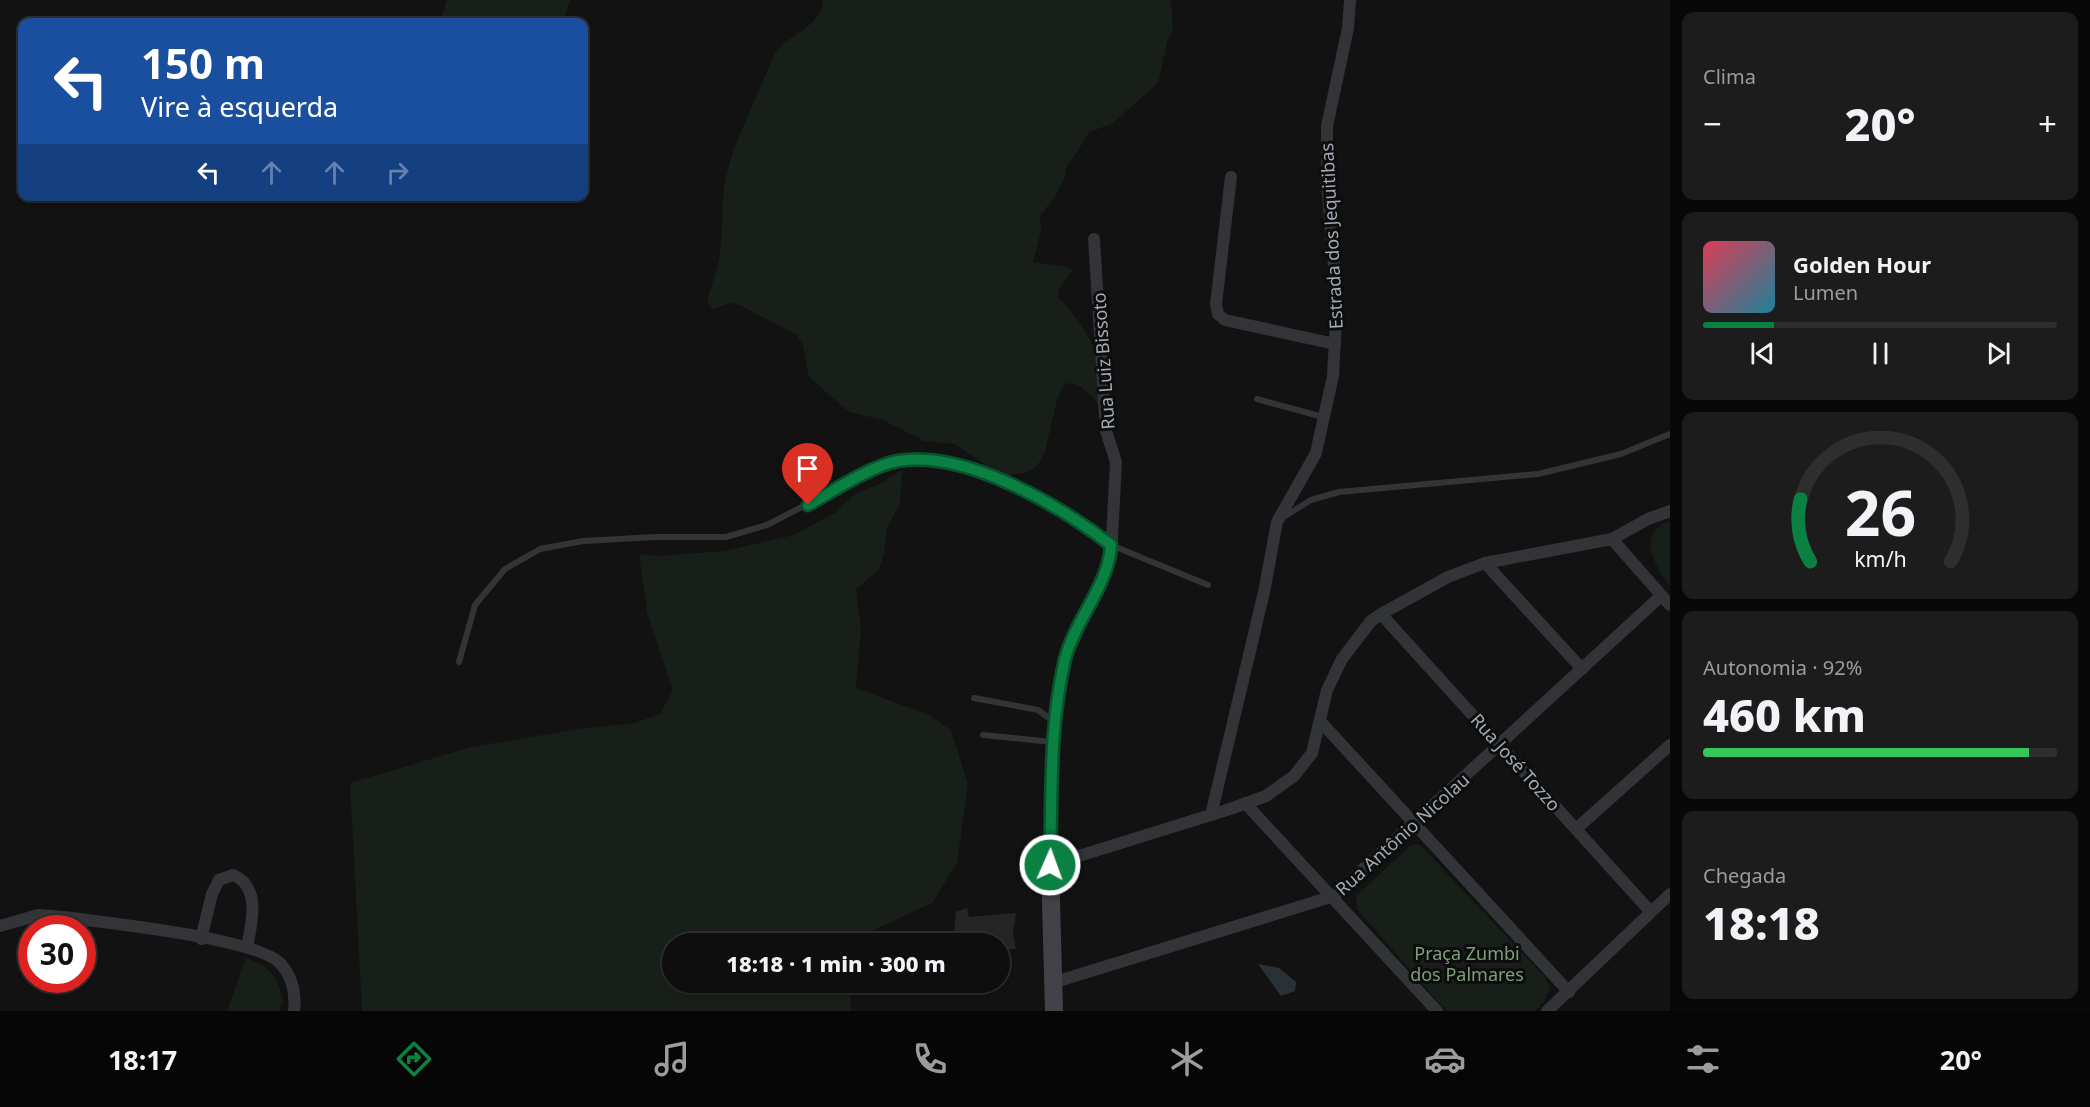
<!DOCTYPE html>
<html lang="pt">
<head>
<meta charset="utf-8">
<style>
  :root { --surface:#0e0e0e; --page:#1c1c1c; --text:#f1f3f6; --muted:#9b9c9e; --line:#2e2e2e; --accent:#0b8043 }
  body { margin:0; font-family:"Noto Sans",sans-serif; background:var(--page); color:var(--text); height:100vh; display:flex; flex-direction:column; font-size:22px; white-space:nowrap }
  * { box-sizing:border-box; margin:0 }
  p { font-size:20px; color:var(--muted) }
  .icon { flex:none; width:33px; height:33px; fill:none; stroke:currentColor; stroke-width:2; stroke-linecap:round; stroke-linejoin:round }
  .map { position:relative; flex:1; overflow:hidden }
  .details { display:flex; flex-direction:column; gap:12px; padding:12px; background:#080808; width:420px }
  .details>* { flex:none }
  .guide { position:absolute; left:18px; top:18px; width:570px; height:183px; border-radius:12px; box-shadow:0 2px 4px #0004,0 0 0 2px var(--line); background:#1a4fa0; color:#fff; overflow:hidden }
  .speed { position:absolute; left:18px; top:915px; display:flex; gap:12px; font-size:30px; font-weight:700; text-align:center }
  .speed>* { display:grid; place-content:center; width:78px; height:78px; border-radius:50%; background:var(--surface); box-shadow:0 2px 4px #0004,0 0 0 2px var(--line); line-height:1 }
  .speed .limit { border:9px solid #d22; background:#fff; color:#111 }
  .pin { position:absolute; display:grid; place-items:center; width:51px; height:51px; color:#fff; margin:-62px -26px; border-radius:50% 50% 50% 0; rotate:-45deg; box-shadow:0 0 6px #0007 }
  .pin .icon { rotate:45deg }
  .me { position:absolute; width:66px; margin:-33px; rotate:2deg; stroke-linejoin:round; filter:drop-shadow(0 0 4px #0008) }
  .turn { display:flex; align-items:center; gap:21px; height:126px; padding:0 24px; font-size:27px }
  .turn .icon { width:78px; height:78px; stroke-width:2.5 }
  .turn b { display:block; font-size:42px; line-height:51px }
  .lanes { display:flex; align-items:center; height:57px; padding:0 24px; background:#0003; justify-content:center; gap:30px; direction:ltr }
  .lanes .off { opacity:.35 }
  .big { font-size:45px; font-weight:800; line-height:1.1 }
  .details .card { flex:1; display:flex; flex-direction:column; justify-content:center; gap:9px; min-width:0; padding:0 21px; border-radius:12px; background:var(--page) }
  .details .dial { align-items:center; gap:0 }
  .dial svg { height:156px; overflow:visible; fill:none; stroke:var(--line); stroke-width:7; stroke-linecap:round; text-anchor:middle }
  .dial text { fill:var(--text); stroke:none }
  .song { display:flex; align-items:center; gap:18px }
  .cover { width:72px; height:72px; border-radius:9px; background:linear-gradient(135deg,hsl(350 70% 55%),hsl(190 70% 35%)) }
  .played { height:6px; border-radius:3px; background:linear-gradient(90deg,var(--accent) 20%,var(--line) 20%) }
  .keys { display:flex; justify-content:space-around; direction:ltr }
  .heat { display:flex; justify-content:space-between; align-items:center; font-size:33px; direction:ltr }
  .charge { height:9px; border-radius:4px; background:linear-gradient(90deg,#34c759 92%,var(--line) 0) }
  .trip { position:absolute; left:662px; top:933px; width:348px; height:60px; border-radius:30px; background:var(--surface); box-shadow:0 2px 4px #0004,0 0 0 2px var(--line); font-weight:800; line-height:60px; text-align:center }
  .tab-bar { display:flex; height:96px; justify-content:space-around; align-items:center; background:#060606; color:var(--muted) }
  .tab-bar .icon { width:42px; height:42px }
  .tab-bar .current { color:var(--accent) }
  .tab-bar b { font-size:27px; color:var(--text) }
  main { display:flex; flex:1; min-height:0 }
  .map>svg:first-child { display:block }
  .green { fill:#181e18 }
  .water { fill:#283236 }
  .building { fill:#252527 }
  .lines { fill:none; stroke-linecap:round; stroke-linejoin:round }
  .lane { stroke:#333438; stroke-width:6 }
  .street { stroke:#333438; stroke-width:12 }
  .secondary { stroke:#414348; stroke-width:18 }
  .route-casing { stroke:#07532c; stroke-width:15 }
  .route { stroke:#0b8043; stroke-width:10 }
  .labels { text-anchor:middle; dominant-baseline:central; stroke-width:6; stroke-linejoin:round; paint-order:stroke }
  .street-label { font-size:18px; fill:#a3abb3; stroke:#0d0d0e }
  .park-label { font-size:18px; fill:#7e9e7b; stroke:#0d0d0e }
</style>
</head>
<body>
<main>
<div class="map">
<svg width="1670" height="1011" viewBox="0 0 1670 1011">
  <rect width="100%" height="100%" fill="#121213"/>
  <g class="green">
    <polygon points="447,0 570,0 563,22 440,22"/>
    <path d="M 823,0 L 1171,0 L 1173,29 L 1168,39 L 1158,83 L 1113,123 L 1090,132 L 1065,170 L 1066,175 L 1056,195 L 1040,216 L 1041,231 L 1033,262 L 1067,267 L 1072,271 L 1059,289 L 1058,298 C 1085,320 1117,383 1108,418 C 1096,404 1085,380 1065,384 L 1058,396 L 1044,455 L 1037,466 L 1025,473 L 1008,475 L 997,473 L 955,444 L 924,441 L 883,420 L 849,412 L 809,377 L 803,346 L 797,335 L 740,305 L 730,303 L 713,309 L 707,300 C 711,286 716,273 719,260 C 724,233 720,204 726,177 C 735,137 757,99 771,61 C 782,33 820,32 823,0 Z"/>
    <polygon points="902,470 900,504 887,528 884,554 879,570 856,589 861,630 856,688 929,715 951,730 968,784 957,863 932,903 869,932 865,943 672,944 672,982 850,983 851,1011 362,1011 350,783 471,747 578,729 634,723 660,714 673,690 647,612 639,554 658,556 724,551 793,535 835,513 856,493 880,484"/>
    <path d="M 1670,521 L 1670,586 C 1654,566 1636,532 1670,521 Z"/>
    <polygon points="1416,844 1421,846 1545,977 1550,988 1544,1002 1535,1011 1446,1011 1357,909 1356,896 1410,846"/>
    <path d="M 246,958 C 270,967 277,975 283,1001 L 279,1011 L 227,1011 Z"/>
  </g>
  <polygon class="water" points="1258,964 1279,968 1296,982 1295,991 1281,996"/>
  <polygon class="building" points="967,908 969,917 1016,913 1013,934 1016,949 999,950 999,944 953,944 956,912"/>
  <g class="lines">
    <g class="lane">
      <polyline points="1257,399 1323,417"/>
      <polyline points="1282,518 1311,500 1339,492 1538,474 1621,454 1670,434"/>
      <polyline points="459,662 475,605 505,569 540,549 583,541 656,537 726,537 767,525 846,484 897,461 949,463 986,475 1081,522 1111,545 1208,585"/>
      <polyline points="974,698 1038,710 1053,721"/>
      <polyline points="983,735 1052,742"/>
    </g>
    <g class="street">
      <polyline points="1231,177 1216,304 1218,314 1225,320 1335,344"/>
      <polyline points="1094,239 1106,431 1116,462 1111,557 1066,657 1052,742 1050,865 1230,809 1266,796 1294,776 1312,753 1327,690 1342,659 1371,621 1381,614 1448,577 1485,563 1612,539 1648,519 1670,511"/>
      <polyline points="1612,539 1670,605"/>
      <polyline points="1485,563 1582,669"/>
      <polyline points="1381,614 1650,911"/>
      <polyline points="1320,721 1569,992"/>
      <polyline points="1245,803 1437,1011"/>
      <polyline points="1211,815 1264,592 1277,522 1316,453 1333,376 1337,302 1327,182 1327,126 1348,28 1350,0"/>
      <polyline points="1576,829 1670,745"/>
      <path d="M 0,926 L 38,915 L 64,917 C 105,923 258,938 281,964 C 293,978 296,993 294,1011"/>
      <path d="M 201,939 L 212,894 L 219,880 L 233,875 C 261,886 252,923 247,947"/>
      <polyline points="1052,983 1334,896 1661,596"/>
      <polyline points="1547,1011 1670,894"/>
    </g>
    <polyline class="secondary" points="1050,865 1054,1011"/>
  </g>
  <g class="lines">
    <g class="route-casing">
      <path id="route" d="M 808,505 C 831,492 873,465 898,461 C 966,450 1059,505 1111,545 C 1109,585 1075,620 1065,659 C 1049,727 1052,795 1050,865"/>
    </g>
    <use href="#route" class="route"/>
  </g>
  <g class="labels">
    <g class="street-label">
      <text transform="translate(1331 236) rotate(-93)">Estrada dos Jequitibas</text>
      <text transform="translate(1103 361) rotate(-94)">Rua Luiz Bissoto</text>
      <text transform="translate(1516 762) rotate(48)">Rua José Tozzo</text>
      <text transform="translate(1402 834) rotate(-42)">Rua Antônio Nicolau</text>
    </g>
    <g class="park-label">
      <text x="1467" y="953">Praça Zumbi<tspan x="1467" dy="21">dos Palmares</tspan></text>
    </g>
  </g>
</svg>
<div class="speed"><div class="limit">30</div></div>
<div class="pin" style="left:808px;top:505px;background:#d93025"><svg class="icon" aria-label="arrive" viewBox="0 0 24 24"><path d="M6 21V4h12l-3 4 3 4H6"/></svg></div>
<svg class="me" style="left:1050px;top:865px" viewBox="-20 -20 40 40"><circle r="17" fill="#0b8043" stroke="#fff" stroke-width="3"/><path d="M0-11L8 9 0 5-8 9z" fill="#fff"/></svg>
<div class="trip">18:18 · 1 min · 300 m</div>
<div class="guide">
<div class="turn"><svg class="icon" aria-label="left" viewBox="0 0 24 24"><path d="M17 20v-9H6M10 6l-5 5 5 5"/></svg><div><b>150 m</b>Vire à esquerda</div></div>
<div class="lanes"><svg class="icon" aria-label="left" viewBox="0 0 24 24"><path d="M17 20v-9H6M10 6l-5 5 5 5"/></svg><svg class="icon off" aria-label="ahead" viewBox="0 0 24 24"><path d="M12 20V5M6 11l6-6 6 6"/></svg><svg class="icon off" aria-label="ahead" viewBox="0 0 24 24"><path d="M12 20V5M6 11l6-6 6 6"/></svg><svg class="icon off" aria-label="right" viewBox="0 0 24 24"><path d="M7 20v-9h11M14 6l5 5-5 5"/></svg></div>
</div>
</div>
<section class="details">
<div class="card"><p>Clima</p>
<div class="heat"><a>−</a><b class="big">20°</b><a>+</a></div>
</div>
<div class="card">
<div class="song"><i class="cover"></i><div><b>Golden Hour</b><p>Lumen</p></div></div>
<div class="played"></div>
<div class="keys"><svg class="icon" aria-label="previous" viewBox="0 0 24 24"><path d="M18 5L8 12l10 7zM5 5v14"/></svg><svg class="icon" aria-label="pause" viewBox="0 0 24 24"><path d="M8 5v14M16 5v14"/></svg><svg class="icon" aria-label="next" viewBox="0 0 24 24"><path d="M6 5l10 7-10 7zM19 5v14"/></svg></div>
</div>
<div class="card dial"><svg viewBox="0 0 100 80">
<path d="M14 69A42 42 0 1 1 86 69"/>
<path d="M14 69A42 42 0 0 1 9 37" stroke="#0b8043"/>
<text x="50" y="56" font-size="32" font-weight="700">26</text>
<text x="50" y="72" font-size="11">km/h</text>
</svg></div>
<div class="card"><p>Autonomia · 92%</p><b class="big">460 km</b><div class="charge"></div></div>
<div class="card"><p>Chegada</p><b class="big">18:18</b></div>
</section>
</main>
<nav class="tab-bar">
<b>18:17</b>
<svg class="icon current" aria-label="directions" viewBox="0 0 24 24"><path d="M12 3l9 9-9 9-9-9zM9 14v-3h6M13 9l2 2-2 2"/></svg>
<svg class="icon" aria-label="music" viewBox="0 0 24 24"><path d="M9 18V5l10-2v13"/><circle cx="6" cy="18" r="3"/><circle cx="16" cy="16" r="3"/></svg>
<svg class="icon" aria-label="phone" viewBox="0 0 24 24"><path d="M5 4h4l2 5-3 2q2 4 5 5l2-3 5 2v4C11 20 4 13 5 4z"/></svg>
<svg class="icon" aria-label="climate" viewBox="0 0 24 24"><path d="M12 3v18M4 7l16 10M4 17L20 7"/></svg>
<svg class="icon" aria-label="car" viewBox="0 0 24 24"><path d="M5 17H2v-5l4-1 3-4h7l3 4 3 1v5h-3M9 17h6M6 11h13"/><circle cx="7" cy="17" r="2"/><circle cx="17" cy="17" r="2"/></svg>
<svg class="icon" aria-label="filters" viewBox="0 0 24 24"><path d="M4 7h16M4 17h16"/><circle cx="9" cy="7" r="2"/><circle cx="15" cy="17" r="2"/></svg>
<b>20°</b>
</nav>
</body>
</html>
